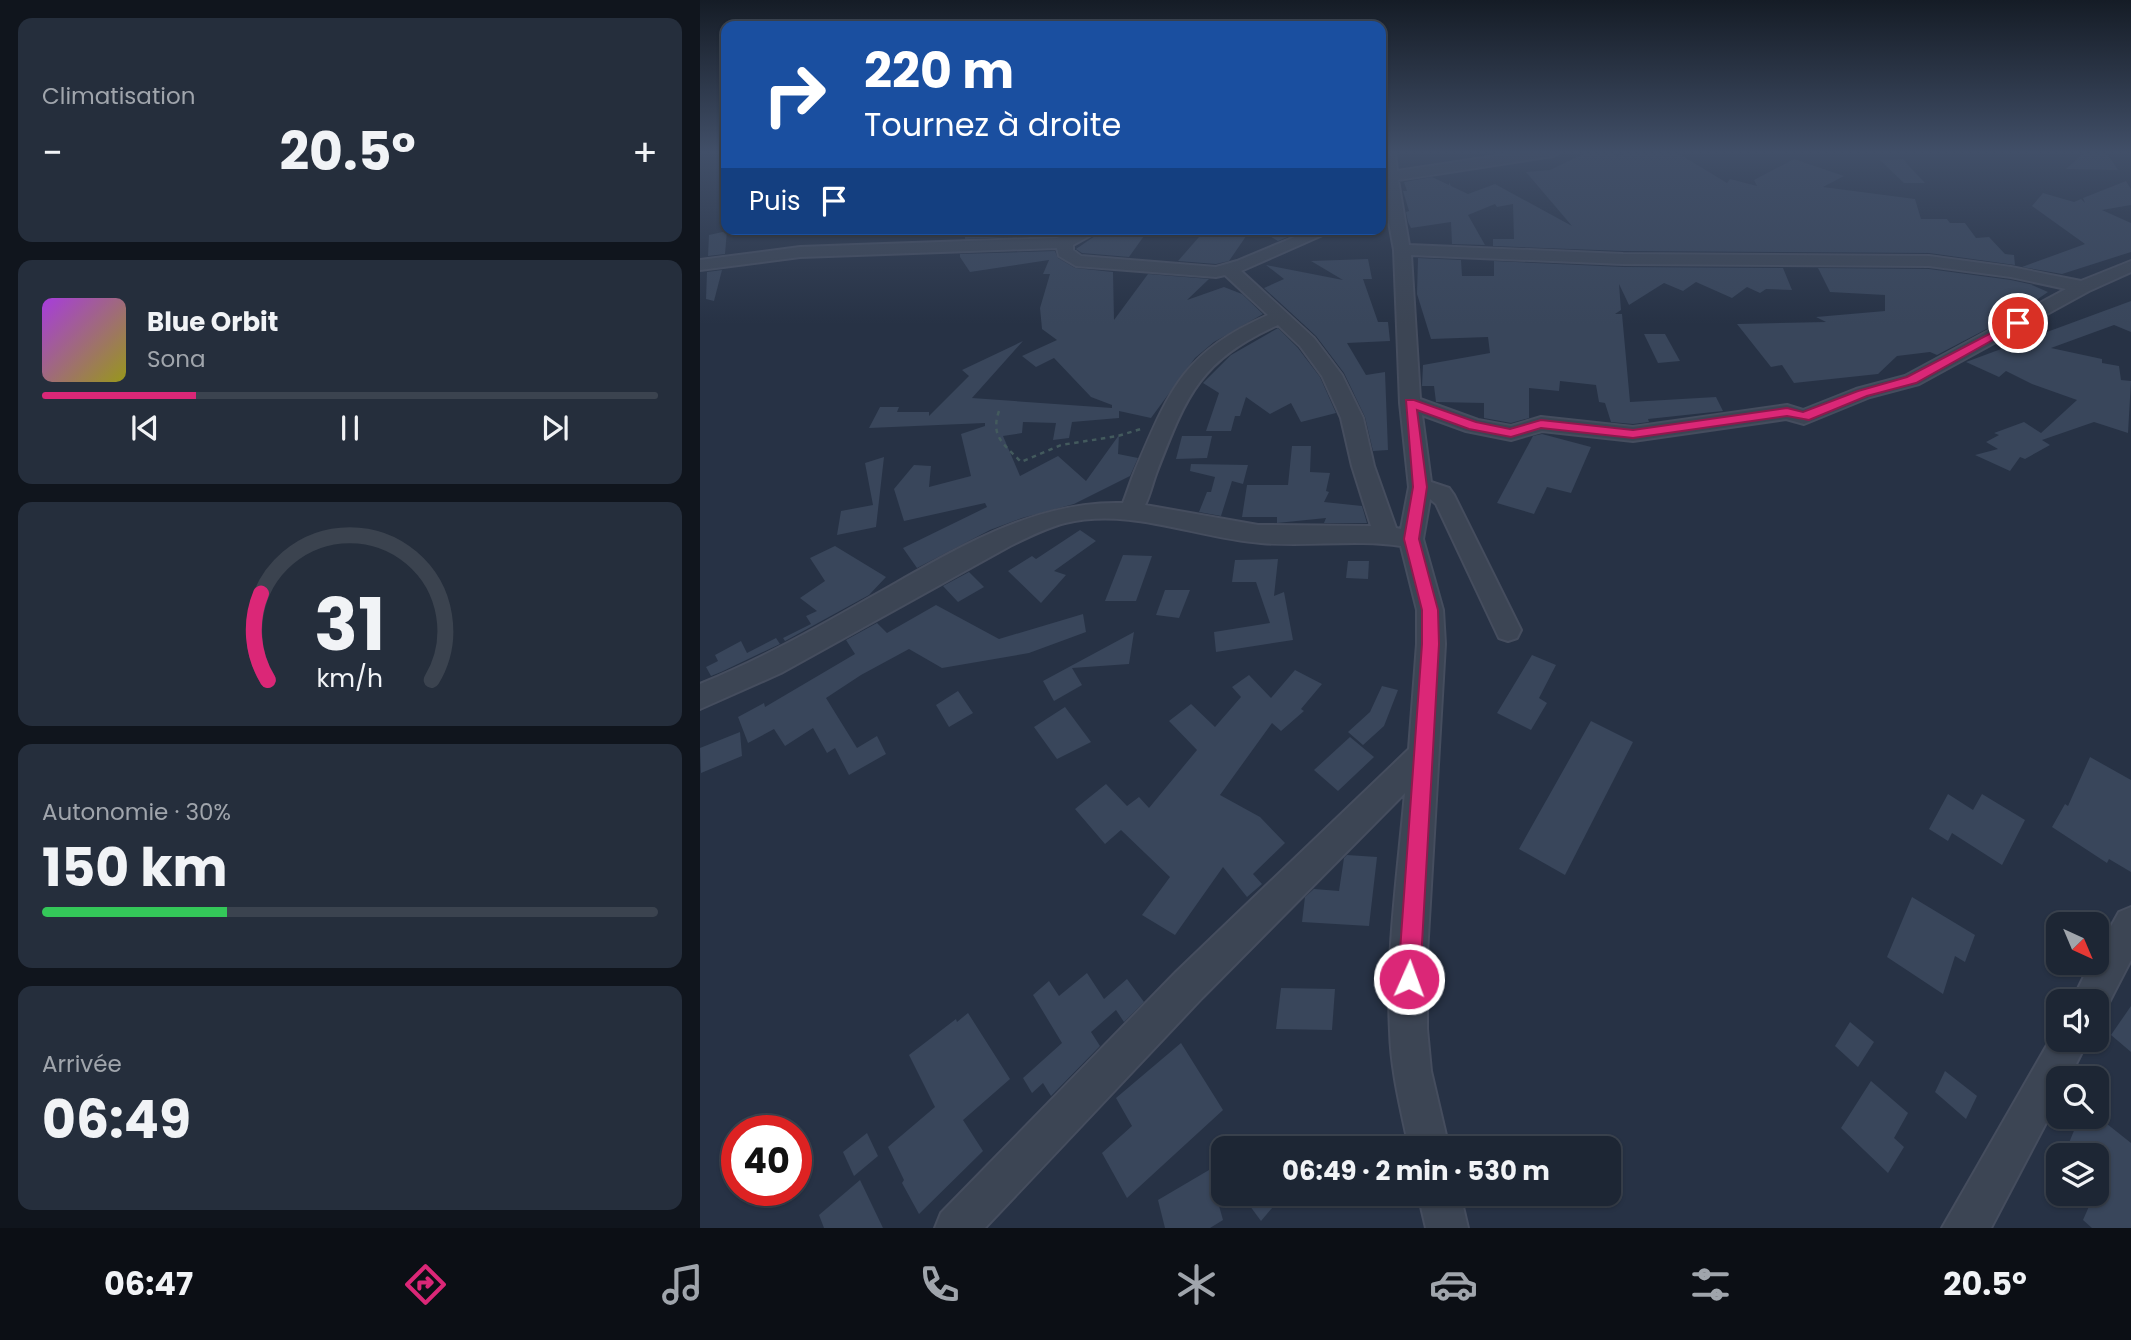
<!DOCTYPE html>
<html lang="fr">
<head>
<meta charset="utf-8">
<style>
  :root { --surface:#1d2634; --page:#252e3c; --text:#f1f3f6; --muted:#a0a5ac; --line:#3b434f; --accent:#db2777 }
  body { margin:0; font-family:Poppins,sans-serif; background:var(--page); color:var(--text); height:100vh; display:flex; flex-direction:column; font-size:26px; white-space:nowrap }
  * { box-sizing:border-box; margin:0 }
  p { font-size:23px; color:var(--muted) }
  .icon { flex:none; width:38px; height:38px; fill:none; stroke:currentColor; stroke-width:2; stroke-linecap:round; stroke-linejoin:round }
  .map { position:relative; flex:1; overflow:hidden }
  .details { display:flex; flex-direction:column; gap:18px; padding:18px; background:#10151d; width:700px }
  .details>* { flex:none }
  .guide { position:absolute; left:21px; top:21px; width:665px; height:214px; border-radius:14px; box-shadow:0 2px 5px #0004,0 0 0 2px var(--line); background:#1a4fa0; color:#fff; overflow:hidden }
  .needle { width:46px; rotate:136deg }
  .tools { position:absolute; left:1346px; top:912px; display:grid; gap:14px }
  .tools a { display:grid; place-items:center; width:63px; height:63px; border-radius:14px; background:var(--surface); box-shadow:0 2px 5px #0004,0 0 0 2px var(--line); font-size:35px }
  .speed { position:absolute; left:21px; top:1115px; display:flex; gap:14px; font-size:35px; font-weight:700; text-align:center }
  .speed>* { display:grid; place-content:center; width:91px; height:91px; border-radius:50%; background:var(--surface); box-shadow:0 2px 5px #0004,0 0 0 2px var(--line); line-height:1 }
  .speed .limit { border:10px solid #d22; background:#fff; color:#111 }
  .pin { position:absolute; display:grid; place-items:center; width:60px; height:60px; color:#fff; margin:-30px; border:4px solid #fff; border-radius:50%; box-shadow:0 2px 7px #0007 }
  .me { position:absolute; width:77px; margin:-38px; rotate:2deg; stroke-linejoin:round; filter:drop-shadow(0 0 5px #0008) }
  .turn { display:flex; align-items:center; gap:24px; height:147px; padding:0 28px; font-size:32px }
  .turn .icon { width:91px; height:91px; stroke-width:2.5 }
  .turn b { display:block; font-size:49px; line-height:60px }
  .then { display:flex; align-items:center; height:66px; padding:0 28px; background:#0003; gap:14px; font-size:26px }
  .big { font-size:52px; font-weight:700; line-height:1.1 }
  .details .widget { flex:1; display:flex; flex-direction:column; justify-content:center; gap:10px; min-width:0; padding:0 24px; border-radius:14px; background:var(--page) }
  .details .dial { align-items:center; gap:0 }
  .dial svg { height:182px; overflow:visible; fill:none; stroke:var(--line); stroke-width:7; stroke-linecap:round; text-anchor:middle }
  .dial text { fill:var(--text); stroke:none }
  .song { display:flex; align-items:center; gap:21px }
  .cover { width:84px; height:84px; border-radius:10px; background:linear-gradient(135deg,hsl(280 70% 55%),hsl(60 70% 35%)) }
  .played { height:7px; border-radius:4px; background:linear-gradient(90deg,var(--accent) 25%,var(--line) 25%) }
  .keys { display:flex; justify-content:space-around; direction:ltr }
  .heat { display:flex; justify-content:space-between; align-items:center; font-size:38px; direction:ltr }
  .charge { height:10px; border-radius:5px; background:linear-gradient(90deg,#34c759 30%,var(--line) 0) }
  .trip { position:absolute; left:511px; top:1136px; width:410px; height:70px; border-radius:14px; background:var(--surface); box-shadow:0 2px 5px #0004,0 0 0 2px var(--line); font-weight:700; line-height:70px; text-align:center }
  .menu { display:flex; height:112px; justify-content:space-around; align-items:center; background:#0c0f15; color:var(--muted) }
  .menu .icon { width:49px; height:49px }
  .menu .active { color:var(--accent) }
  .menu b { font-size:32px; color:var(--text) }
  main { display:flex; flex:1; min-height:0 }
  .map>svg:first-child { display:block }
  .building { fill:#39465b }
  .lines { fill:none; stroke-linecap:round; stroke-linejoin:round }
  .minor-casing { stroke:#454d5e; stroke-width:4 }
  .path { stroke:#435a5d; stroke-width:2.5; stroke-dasharray:4.5 4.5; stroke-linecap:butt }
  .minor { fill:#3c4554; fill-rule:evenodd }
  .route { fill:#db2777; stroke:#8e194d; stroke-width:2 }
</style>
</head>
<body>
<main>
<section class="details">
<div class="widget"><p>Climatisation</p>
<div class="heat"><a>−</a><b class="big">20.5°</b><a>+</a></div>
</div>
<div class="widget">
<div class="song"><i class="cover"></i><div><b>Blue Orbit</b><p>Sona</p></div></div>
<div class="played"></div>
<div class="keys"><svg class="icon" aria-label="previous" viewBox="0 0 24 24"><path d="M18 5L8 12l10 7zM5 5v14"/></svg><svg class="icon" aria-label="pause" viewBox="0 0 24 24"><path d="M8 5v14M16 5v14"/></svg><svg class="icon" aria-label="next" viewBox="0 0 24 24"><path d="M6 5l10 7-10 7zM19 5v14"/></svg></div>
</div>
<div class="widget dial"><svg viewBox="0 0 100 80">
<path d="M14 69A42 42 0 1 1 86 69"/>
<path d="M14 69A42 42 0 0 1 11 31" stroke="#db2777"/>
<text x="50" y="56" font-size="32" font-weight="700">31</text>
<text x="50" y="72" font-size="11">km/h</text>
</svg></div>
<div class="widget"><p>Autonomie · 30%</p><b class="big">150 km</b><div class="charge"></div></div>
<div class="widget"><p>Arrivée</p><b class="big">06:49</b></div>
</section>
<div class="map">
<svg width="1431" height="1228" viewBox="0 0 1431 1228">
  <rect width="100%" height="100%" fill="#273245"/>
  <g class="building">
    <polygon points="887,152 909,152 917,156 926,152 976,152 1027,183 1030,179 1057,186 1054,180 1094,159 1144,176 1123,187 1215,199 1221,219 1247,219 1250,223 1265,223 1276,238 1289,237 1305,254 1314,255 1315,265 1229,253 923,251 793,246 793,239 814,239 813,204 797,207 795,204 768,215 785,245 752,244 751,222 711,228 708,222 706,212 709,211 703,191 707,191 704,182 732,177 749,185 749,182 751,186 768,194 795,184 872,226 826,172 850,170"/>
    <polygon points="1385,152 1406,152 1418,170 1366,169"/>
    <polygon points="1203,159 1209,166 1225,183 1204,183 1180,160"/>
    <polygon points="1426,181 1431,189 1431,205 1402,210 1431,223 1431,252 1362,274 1322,267 1385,244 1332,206 1343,193 1374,202 1381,199 1385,203 1383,198"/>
    <polygon points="299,229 373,229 356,235 265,239 265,236"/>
    <polygon points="405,229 449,229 429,257 382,253 376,249"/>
    <polygon points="506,229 551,229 529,261 516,264 478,261"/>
    <polygon points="558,229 602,229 602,231 578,241"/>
    <polygon points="27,231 25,254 8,256 9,235"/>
    <polygon points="355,251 358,258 375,268 413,272 414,320 448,274 509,279 487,300 524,287 542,294 563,314 514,342 495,358 451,418 419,411 419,418 372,422 369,438 353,440 356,423 323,422 322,433 303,436 320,476 358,456 386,481 419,435 418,454 438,458 430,476 374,504 322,518 290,530 217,568 203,548 287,507 285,503 204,521 194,489 214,465 231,466 229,487 271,476 261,434 285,426 285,423 169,428 180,407 199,407 197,412 229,412 229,416 269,376 262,370 323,341 272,398 412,408 412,405 391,397 354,358 336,367 322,356 357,340 342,329 340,308 350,274 343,274 349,260 270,272 260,257 260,254"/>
    <polygon points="718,258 761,260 762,276 794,276 794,261 923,267 1083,268 1092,290 1066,289 1060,293 1047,287 1032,298 996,282 983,291 964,283 929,305 919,284 921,310 915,314 922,314 930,402 1016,397 1023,411 948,419 949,422 933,424 911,422 905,403 899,402 896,385 860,381 859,391 829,388 829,418 811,423 784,418 784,403 736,402 734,386 722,386 723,365 790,353 788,337 731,339 717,294"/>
    <polygon points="668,259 672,279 663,279 678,322 688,322 690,341 647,343 666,375 685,372 688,450 673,451 665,417 644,373 616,336 564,288 584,279 566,265 643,280 611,261"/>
    <polygon points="1118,268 1229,269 1311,280 1334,285 1332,285 1348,292 1319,312 1237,355 1230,352 1197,356 1178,374 1094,383 1082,365 1071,367 1037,324 1126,322 1116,317 1185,311 1185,295 1130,292"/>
    <polygon points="22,270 14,301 6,299 7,272"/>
    <polygon points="1431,301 1431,332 1414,325 1351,348 1402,359 1402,363 1419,366 1421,380 1431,381 1428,433 1394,422 1342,440 1350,445 1325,459 1320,457 1310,471 1275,455 1298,449 1286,442 1299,435 1294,433 1324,422 1341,433 1377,400 1332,384 1306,371 1299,377 1266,362"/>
    <polygon points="578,328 598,348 620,377 636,413 601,422 591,403 570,414 546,397 540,416 535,416 531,431 506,431 519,393 503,383 531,355"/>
    <polygon points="944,334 965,334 980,361 958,363"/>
    <polygon points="842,434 891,447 871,493 847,487 834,514 797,503 833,436"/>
    <polygon points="482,436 512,436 507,458 476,459"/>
    <polygon points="592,446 611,446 610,472 630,473 626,491 629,492 624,502 662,506 667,523 624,523 626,518 577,523 577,517 542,517 547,485 588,485"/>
    <polygon points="184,457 176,527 137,535 141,511 173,505 165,463"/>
    <polygon points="491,464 548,465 543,484 532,481 521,516 499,512 507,492 511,492 515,477 490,471"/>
    <polygon points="380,530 396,541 354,571 366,575 341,603 308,571 332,556 336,559"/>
    <polygon points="135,546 186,577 169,595 85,641 83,638 111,624 106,616 117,611 100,598 125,581 110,558"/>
    <polygon points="423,555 452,556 436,601 405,601"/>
    <polygon points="578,559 574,596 584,592 593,640 516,652 514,632 570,623 556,582 532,582 535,560"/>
    <polygon points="648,561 669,561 668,579 646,578"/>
    <polygon points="269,572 284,587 258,602 243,586"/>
    <polygon points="465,590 490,590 479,618 456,615"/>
    <polygon points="236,605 299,639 383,614 386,632 329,653 242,668 209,649 161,675 126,698 157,748 177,736 186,754 149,775 135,748 127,753 113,728 85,746 74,729 48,743 38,717 64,703 65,707 155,654 146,640 177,623 187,633"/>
    <polygon points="434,632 429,664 372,668 382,685 354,701 343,681"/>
    <polygon points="76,638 80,644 21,672 11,676 6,667 18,661 15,655 41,641 47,653"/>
    <polygon points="832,655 856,665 839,698 847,703 831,730 797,713"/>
    <polygon points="595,670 622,684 601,709 604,711 581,731 572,723 520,795 560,817 585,843 553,874 562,884 547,897 523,867 475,935 442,915 470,877 421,830 405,844 375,809 406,784 427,806 439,797 449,808 497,750 469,721 491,704 515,727 541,697 532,687 549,675 571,698"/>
    <polygon points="682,686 698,690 684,726 663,745 648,732 670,712"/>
    <polygon points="258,691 273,713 249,727 236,705"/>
    <polygon points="365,707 391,742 357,759 334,727"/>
    <polygon points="891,721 933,742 865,875 819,849"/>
    <polygon points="40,732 42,756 1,773 0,748"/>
    <polygon points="650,737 674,757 638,791 614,770"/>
    <polygon points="1390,757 1431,780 1431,872 1409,859 1407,863 1352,827 1365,804 1368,806"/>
    <polygon points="1248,794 1273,810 1282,794 1325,820 1302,865 1252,833 1248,841 1229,829"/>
    <polygon points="647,855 677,857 669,926 602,922 605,897 614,889 639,891 644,858"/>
    <polygon points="1212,897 1275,935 1265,962 1255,956 1243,994 1187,957"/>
    <polygon points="387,973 404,999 427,979 444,1002 424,1022 416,1010 391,1032 400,1046 351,1096 343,1083 332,1093 323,1078 362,1043 333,995 349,981 359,996"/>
    <polygon points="581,988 635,989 632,1030 576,1029"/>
    <polygon points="1431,1006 1431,1052 1411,1035"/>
    <polygon points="268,1013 310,1079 263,1120 283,1151 219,1214 202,1183 204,1180 188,1147 235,1107 209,1055 256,1019 257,1022"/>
    <polygon points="1150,1022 1174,1042 1158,1067 1135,1046"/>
    <polygon points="481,1043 523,1110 427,1198 402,1153 432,1126 416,1098"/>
    <polygon points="1245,1071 1277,1096 1266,1119 1235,1092"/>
    <polygon points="1171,1081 1208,1113 1194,1138 1204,1147 1188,1173 1141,1128"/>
    <polygon points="1380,1116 1397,1116 1431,1143 1431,1228 1392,1228 1383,1220 1401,1179 1396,1175 1396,1155 1364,1155"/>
    <polygon points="167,1133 178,1156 154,1176 143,1152"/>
    <polygon points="509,1170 523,1220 510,1228 465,1228 458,1200"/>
    <polygon points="160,1180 183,1228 124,1228 119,1215"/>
    <polygon points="554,1194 584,1194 561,1221 547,1202"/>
  </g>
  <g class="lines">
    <g class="minor-casing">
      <g id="minor">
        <path d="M 681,152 L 695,152 L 697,171 L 823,152 L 860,152 L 853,156 L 698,180 L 709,245 L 923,254 L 1229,256 L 1311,267 L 1381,281 L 1431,261 L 1431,272 L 1389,291 L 1219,384 L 1170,397 L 1104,424 L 1086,419 L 933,441 L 842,431 L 811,440 L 766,431 L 722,415 L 731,482 L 749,488 L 754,495 L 821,630 L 817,638 L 808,641 L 799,638 L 736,504 L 730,499 L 723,539 L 743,610 L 745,644 L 727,954 L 727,1029 L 731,1071 L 749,1148 L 709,1148 C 701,1109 691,1071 690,1031 C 686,952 698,872 705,793 L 502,998 L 285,1228 L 235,1228 L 241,1213 L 476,972 L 709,749 L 717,644 L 717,610 L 701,546 C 655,539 608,547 561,543 C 496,538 431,507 365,523 C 346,528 328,537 310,546 L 81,673 L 0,709 L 0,684 C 59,660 115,629 171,597 C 248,554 331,500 423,503 C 427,493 430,483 434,473 C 469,391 482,353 568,315 L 525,275 L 516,277 L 376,266 L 359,256 L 357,248 L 100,257 L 0,270 L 0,260 L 100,247 L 357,238 L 381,229 L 402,229 L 373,245 L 373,250 L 381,256 L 516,267 L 537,261 L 614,229 L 636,229 L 541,271 L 614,338 L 642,375 L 663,418 L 674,466 L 696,528 L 701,529 L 709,487 L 700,403 L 694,250 L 684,195 ZM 711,255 L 923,264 L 1229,266 L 1311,277 L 1366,289 L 1205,376 L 1156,389 L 1103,410 L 1087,405 L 933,427 L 841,417 L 811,426 L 778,420 L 720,399 ZM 578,325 L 600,346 L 622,376 L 641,418 L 652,466 L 671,526 L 558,525 L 445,505 C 450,495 452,485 456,474 C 486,397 498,361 578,325 Z"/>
        <polygon points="1431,907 1431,960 1403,1014 1396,1017 1396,1001 1372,1001 1391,962 1396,962 1396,953 1419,912"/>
        <polygon points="1358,1026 1358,1040 1388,1040 1369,1078 1358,1078 1358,1100 1291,1228 1242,1228"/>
        <polygon points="718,1194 760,1194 768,1228 726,1228"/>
      </g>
    </g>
    <path class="path" d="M 299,411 C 290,437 304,444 321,462 L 361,445 L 418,436 L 444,428"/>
    <use href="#minor" class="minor"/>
  </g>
  <linearGradient id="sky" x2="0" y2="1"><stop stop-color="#151c26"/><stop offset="0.47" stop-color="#414f68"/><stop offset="1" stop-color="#414f68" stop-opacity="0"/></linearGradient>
  <rect width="1431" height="324" fill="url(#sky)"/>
  <polygon class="route" points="1314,321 1323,323 1216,383 1167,396 1109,420 1087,416 933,438 841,428 811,437 769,429 717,410 727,487 719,539 738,610 739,644 720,979 716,987 709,990 701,987 698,979 722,644 722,610 704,539 713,487 706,400 714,400 776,422 810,429 841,420 933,430 1087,408 1103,412 1158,391 1207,377"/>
</svg>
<div class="tools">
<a><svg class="needle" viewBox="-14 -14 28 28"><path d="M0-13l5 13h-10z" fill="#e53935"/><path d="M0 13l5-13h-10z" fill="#a0a5ac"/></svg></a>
<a><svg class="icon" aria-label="sound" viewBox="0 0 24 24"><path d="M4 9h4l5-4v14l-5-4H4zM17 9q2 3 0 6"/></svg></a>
<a><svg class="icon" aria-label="search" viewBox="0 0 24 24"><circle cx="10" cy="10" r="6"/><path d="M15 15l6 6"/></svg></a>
<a><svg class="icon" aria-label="layers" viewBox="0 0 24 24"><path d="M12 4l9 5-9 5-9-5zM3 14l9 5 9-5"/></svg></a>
</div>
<div class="speed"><div class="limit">40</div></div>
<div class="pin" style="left:1318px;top:323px;background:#d93025"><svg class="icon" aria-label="arrive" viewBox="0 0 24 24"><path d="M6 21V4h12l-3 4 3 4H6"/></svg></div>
<svg class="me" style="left:709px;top:979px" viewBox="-20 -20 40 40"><circle r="17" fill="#db2777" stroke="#fff" stroke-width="3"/><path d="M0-11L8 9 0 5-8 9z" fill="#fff"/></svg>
<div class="trip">06:49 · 2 min · 530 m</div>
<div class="guide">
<div class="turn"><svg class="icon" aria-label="right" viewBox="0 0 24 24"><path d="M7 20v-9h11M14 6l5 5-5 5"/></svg><div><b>220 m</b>Tournez à droite</div></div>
<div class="then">Puis<svg class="icon" aria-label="arrive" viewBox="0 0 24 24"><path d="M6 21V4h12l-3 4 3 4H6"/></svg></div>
</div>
</div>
</main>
<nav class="menu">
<b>06:47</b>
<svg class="icon active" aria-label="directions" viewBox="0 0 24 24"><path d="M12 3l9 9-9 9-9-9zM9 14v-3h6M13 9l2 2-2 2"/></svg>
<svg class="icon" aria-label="music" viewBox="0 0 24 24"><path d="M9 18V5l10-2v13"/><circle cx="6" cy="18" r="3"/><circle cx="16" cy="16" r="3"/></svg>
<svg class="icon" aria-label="phone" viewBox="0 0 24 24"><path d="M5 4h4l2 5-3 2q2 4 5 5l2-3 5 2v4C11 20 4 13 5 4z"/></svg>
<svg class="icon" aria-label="climate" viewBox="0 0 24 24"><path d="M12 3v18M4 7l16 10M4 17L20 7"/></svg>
<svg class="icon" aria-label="car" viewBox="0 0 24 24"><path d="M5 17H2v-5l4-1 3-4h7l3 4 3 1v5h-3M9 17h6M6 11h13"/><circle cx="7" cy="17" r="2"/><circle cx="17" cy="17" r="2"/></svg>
<svg class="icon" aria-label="filters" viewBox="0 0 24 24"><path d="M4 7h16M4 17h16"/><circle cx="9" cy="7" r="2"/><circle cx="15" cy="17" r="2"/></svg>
<b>20.5°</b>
</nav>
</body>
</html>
